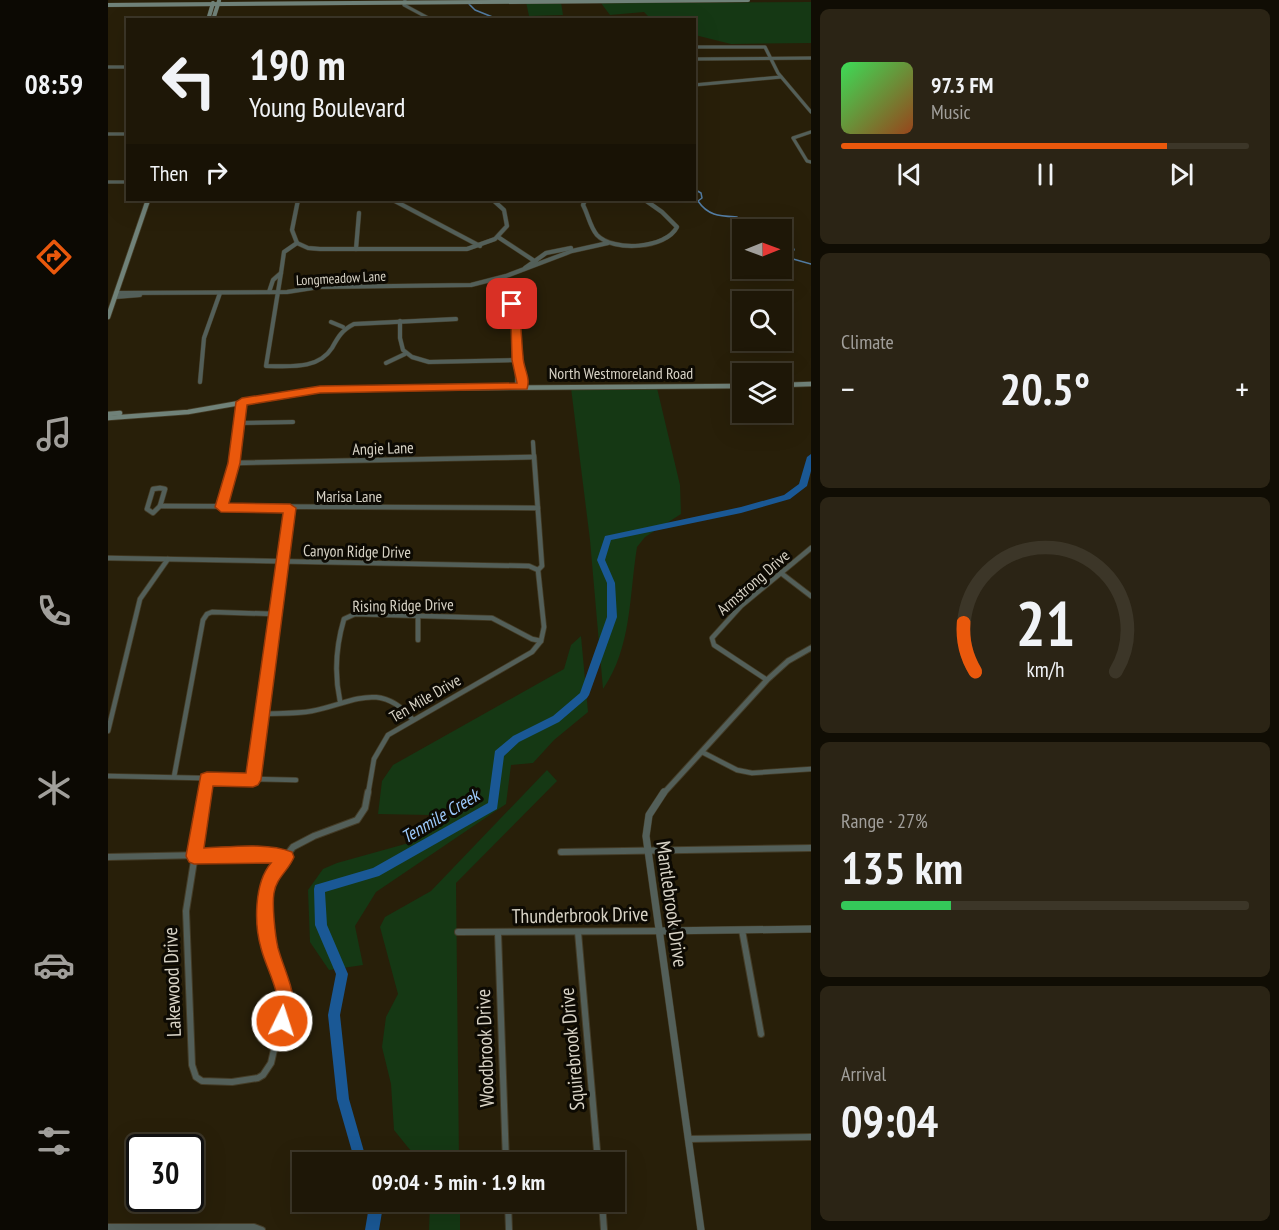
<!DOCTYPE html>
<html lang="en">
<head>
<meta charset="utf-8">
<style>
  :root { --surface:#1e1707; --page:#2b2415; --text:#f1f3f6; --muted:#a19f9b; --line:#3c3628; --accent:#ea580c }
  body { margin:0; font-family:"PT Sans Narrow",sans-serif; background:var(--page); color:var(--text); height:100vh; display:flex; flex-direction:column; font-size:22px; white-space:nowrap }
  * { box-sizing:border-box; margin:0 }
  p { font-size:20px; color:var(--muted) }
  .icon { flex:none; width:33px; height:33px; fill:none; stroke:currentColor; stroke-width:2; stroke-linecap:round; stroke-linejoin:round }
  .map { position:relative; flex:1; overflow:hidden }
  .panel { display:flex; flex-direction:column; gap:9px; padding:9px; background:#100d04; width:468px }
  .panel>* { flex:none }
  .guide { position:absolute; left:18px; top:18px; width:570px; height:183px; border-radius:0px; box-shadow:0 6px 24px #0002,0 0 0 2px var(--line); background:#1e1707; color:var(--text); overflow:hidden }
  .needle { width:39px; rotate:89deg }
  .buttons { position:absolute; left:624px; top:219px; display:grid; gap:12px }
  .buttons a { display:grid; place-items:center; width:60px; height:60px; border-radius:0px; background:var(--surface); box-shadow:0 6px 24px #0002,0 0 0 2px var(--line); font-size:30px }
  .speed { position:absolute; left:18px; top:1134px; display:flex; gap:12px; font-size:30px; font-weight:700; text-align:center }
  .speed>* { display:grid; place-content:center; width:78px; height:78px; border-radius:50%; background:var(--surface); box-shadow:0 6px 24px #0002,0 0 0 2px var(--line); line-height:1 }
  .speed .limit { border:3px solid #111; border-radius:9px; background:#fff; color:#111 }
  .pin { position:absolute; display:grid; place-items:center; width:51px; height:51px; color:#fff; margin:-26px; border-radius:12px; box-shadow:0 3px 9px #0006 }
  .me { position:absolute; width:66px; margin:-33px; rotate:4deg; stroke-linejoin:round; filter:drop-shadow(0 0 4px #0008) }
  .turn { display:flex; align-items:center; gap:21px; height:126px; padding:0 24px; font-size:27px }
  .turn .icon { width:78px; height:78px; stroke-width:2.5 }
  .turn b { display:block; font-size:42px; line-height:51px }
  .then { display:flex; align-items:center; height:57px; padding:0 24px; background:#0003; gap:12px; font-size:22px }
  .big { font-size:45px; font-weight:800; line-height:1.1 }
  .panel .card { flex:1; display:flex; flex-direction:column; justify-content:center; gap:9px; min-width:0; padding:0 21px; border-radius:9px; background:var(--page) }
  .panel .dial { align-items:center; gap:0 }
  .dial svg { height:156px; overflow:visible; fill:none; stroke:var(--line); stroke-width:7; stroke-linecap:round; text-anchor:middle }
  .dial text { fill:var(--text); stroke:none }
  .song { display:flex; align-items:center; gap:18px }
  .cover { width:72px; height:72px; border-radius:9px; background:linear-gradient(135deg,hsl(130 70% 55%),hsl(20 70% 35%)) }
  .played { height:6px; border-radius:3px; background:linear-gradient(90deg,var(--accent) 80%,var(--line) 80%) }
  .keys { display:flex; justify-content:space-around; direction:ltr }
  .heat { display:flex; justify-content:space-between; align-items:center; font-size:33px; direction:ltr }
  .charge { height:9px; border-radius:4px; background:linear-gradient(90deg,#34c759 27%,var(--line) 0) }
  .trip { position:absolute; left:184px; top:1152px; width:333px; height:60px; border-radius:0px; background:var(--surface); box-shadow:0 6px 24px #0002,0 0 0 2px var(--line); font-weight:800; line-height:60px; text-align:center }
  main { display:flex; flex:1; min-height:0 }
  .menu { display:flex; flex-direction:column; width:108px; justify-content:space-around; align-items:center; background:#0c0903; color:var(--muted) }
  .menu .icon { width:42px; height:42px }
  .menu .on { color:var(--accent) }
  .menu b { font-size:27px; color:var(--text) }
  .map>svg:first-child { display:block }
  .green { fill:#153814 }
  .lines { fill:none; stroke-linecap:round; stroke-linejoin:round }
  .stream { stroke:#537da4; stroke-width:1.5 }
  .river { fill:#1a5895; fill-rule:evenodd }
  .minor-far3-casing { stroke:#443c27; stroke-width:4 }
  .minor-far2-casing { stroke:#443c27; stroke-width:5 }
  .minor-far1-casing { stroke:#443c27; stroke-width:6 }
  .minor-casing { stroke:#443c27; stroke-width:8 }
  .tertiary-far1-casing { stroke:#443c27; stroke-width:7 }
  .tertiary-casing { stroke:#443c27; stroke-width:8 }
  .secondary-far1-casing { stroke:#443c27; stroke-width:4.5 }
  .secondary-casing { stroke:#443c27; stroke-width:6 }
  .minor-far3 { stroke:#535f59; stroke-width:3 }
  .minor-far2 { stroke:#535f59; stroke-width:4 }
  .minor-far1 { stroke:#535f59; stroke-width:4.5 }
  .minor { stroke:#535f59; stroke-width:6 }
  .tertiary-far1 { stroke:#535f59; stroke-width:5 }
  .tertiary { stroke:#535f59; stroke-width:7 }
  .secondary-far1 { stroke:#708279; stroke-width:4 }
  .secondary { stroke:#708279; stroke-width:4.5 }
  .route { fill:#ea580c; stroke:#983908; stroke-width:1.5 }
  .labels { text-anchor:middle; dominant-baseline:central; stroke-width:6; stroke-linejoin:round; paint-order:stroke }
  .far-street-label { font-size:14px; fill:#d8d3c6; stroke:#0d0a03 }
  .street-label { font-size:16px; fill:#d8d3c6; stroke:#0d0a03 }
  .water-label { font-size:18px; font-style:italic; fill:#9dcbfe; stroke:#0d0a03 }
  .near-street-label { font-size:20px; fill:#d8d3c6; stroke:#0d0a03 }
</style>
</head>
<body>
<main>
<nav class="menu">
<b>08:59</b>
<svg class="icon on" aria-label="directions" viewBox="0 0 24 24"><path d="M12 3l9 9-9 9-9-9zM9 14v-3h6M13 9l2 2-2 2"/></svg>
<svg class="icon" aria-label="music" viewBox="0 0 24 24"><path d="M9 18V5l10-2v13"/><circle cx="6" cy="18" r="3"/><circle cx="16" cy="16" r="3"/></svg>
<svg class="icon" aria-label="phone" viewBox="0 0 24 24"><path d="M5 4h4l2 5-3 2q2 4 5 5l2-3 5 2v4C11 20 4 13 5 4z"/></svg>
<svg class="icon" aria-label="climate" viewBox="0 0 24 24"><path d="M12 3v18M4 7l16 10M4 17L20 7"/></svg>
<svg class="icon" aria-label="car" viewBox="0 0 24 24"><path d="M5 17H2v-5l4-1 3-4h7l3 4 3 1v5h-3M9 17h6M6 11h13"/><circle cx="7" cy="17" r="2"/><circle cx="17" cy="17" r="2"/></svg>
<svg class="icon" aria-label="filters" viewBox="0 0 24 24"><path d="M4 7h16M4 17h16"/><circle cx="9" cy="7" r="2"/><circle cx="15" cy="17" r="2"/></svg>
</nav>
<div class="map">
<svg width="703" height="1230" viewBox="0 0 703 1230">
  <rect width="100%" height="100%" fill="#281f09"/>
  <g class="green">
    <polygon points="418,2 453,2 455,15 421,16"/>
    <polygon points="703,2 703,43 623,44 587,35 586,20 543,19 536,12 502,15 493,3"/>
    <path d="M 463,388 L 549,388 L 572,485 L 573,514 L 537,537 L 529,547 C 521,596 524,647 495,689 L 482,540 Z"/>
    <polygon points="473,636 480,712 446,740 425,763 403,765 398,804 268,892 247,926 255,965 221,970 202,942 200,890 215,869 229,863 308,841 325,828 322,815 270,814 274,781 285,765 456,669 463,645"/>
    <polygon points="439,770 449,781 348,883 351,1162 322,1162 322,1153 311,1161 286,1130 283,1084 274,1047 278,1017 290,994 272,927 277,917 323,891"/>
    <polygon points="322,1202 352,1202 352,1230 321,1230"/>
  </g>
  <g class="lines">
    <g class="stream">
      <polyline points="361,4 367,10 392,20"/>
      <path d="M 586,189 L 593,193 L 594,198 L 590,201 C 600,216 612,216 629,217 L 639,230"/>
      <polyline points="674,244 685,247 686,250 681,254 685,259 703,264"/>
    </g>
    <g class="river">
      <polygon points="703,454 703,471 699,486 682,499 633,513 503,540 497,560 507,583 509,617 481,695 479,698 451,722 411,742 396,756 389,809 271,876 217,892 219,925 240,974 232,1015 241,1099 259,1162 247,1162 229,1099 220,1015 228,974 207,925 206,889 207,885 265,868 380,803 387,751 405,736 445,716 472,693 499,617 499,583 489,560 497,536 633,507 676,495 691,484 699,457"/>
      <polygon points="256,1202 269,1202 274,1212 271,1230 257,1230 260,1212"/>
    </g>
    <g class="minor-far3-casing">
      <g id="minor-far3">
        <polyline points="297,0 296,5 324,20"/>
        <polyline points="586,47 657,47 670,73 703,112"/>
        <polyline points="586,59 703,58"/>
        <polyline points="0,67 20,67"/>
        <polyline points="586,85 673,77"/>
        <polyline points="586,94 588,96"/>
        <polyline points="703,132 685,138 699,161 703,162"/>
        <polyline points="0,134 20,134"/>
        <polyline points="0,182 20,182"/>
      </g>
    </g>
    <g class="minor-far2-casing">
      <g id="minor-far2">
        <polyline points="285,200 372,246"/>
        <path d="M 477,200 L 475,205 C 480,214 482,227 489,235 C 505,252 558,249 569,227 L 554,212 L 537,200"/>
        <polyline points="390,237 428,262"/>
        <polyline points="189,243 200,248 212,249 359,249 387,239 399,226 396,210 385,200"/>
        <polyline points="189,243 184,230 190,200"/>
        <polyline points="248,249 251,213"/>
        <polyline points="417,268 438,253 463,248"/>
        <polyline points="173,273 176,252 189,243"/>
        <polyline points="385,282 403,303 410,322 409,386"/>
        <path d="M 161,292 L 165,280 L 173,273 L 158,366 C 181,366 210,370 224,348 C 230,337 234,330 246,324 L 348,319"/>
        <polyline points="8,293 179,292 211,287 363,285 398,276 464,251 500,243"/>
        <polyline points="7,297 32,295"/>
        <polyline points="292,321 292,338 295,350 304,357 321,362 409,360"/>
        <polyline points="223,322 235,327"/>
        <polyline points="278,363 297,354"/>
        <polyline points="410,365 414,373 415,386"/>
        <polyline points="92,382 96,338 112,293"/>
        <polyline points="131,423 185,422"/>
        <polyline points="425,442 426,458"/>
        <polyline points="127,458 134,402"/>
        <polyline points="391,458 426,457"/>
      </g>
    </g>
    <g class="minor-far1-casing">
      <g id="minor-far1">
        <polyline points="426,456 434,566 430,570"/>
        <polyline points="126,463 426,457"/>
        <polygon points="52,488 57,489 52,506 45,513 39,509 45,489"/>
        <polyline points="52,506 430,508"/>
        <polyline points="113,507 127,456"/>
        <polyline points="0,558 421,566 430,570 436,627 433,641 424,652 280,735 266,759 260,794"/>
        <polyline points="673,573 703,596"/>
        <polyline points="310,616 310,640"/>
        <polyline points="659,680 606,645 604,638 633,606 703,548"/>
        <path d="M 232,701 C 226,673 228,646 236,619 L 247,614 L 384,618 L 424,639 L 433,641"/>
        <path d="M 153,714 C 170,713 187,714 204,711 C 245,703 272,680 305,720"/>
        <polyline points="0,731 32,599 60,559"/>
        <polyline points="594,752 629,770 644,773 703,769"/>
        <polyline points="0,776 188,780"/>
        <polyline points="66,777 95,620 99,614 104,612 166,614"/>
        <polyline points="145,780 182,508"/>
        <polyline points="97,794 99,779"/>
      </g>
    </g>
    <g class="minor-casing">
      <g id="minor">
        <polyline points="97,792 78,911 84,1065 88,1077 94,1081 124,1082 150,1078 155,1075 163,1063 178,997 161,945 158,893 163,876 185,847 206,836 249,820 257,808 260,792"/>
        <polyline points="453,852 703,848"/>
        <polyline points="0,857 143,854 178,857"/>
        <polyline points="634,930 653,1034"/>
        <polyline points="350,932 552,931"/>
        <polyline points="470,932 490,1162"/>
        <polyline points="390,933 398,1162"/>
        <polyline points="581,1139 703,1137"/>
        <polyline points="400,1202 401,1230"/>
        <polyline points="494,1202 496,1230"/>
        <polyline points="0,1227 146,1227 154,1230"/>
      </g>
    </g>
    <g class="tertiary-far1-casing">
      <polyline id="tertiary-far1" points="555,794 659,680 680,661 703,648"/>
    </g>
    <g class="tertiary-casing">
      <g id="tertiary">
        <polyline points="556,792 541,815 538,836 593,1230"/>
        <polyline points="552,931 703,929"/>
      </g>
    </g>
    <g class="secondary-far1-casing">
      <g id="secondary-far1">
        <polyline points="0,5 640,0"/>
        <polyline points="100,20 105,3"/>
        <polyline points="105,20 111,1"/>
      </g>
    </g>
    <g class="secondary-casing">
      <g id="secondary">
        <polyline points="0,317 40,200"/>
        <polyline points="674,385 703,384"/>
        <polyline points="0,414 12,413"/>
        <polyline points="0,418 80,412 212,389 634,386"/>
      </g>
    </g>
    <use href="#minor-far3" class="minor-far3"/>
    <use href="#minor-far2" class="minor-far2"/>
    <use href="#minor-far1" class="minor-far1"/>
    <use href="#minor" class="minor"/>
    <use href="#tertiary-far1" class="tertiary-far1"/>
    <use href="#tertiary" class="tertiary"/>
    <use href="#secondary-far1" class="secondary-far1"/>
    <use href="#secondary" class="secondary"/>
  </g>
  <path class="route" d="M 404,301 L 409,304 C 414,322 413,338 415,356 C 415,368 423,377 419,389 L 212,393 L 139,405 L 132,463 L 121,503 L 182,504 L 188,508 L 153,780 L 150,785 L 145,787 L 105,786 L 96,848 C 123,847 158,842 184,852 L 186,857 C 181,870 168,878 166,893 C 164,905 167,935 170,948 C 178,977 193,997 181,1028 L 174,1030 L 168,1028 C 163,1017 170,1007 169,996 C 166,980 157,964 153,948 C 146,924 146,883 163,863 L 86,864 L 81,862 L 78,856 L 93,774 L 99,772 L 138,773 L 175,513 L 113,512 L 107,507 L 120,463 L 128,402 L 134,398 L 212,386 L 409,383 L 404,360 L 403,320 L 399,304 Z"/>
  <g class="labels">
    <g class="far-street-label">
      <text transform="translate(233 278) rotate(-3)">Longmeadow Lane</text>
    </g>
    <g class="street-label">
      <text x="513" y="373">North Westmoreland Road</text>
      <text transform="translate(275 448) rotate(-2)">Angie Lane</text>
      <text x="241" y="496">Marisa Lane</text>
      <text transform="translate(249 551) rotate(1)">Canyon Ridge Drive</text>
      <text transform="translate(645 582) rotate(-41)">Armstrong Drive</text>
      <text transform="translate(295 605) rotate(-1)">Rising Ridge Drive</text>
      <text transform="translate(317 698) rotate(-30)">Ten Mile Drive</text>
    </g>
    <g class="water-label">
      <text transform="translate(332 816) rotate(-31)">Tenmile Creek</text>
    </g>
    <g class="near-street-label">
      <text transform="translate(564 904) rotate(82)">Mantlebrook Drive</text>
      <text transform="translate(472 915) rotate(-1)">Thunderbrook Drive</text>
      <text transform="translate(64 982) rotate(-92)">Lakewood Drive</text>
      <text transform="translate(377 1048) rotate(-92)">Woodbrook Drive</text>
      <text transform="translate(464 1049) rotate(-95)">Squirebrook Drive</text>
    </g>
  </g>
</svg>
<div class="buttons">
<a><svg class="needle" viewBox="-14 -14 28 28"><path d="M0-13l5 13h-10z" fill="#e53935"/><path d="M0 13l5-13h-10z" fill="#a19f9b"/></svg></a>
<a><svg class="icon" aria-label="search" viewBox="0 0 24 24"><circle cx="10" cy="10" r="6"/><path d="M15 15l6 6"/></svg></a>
<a><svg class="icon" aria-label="layers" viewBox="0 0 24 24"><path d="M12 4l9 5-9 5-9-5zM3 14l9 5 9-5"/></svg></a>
</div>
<div class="speed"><div class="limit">30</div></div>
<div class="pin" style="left:404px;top:304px;background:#d93025"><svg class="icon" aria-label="arrive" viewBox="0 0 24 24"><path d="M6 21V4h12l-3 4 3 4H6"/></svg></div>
<svg class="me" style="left:174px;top:1021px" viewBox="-20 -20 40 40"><circle r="17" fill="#ea580c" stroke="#fff" stroke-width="3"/><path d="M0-11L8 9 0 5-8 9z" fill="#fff"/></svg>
<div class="trip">09:04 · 5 min · 1.9 km</div>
<div class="guide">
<div class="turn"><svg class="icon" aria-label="left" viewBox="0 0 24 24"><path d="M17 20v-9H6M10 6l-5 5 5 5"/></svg><div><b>190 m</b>Young Boulevard</div></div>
<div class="then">Then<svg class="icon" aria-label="right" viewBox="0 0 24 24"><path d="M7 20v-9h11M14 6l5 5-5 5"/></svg></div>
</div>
</div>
<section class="panel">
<div class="card">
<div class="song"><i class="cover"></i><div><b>97.3 FM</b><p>Music</p></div></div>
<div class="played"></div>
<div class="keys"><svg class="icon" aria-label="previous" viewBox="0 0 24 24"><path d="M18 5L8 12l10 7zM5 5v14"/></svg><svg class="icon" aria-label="pause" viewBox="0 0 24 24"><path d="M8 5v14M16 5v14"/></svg><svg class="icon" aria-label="next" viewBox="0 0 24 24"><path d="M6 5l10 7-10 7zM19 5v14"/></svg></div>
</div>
<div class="card"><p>Climate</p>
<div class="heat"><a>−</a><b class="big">20.5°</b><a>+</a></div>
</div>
<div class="card dial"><svg viewBox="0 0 100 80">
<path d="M14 69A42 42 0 1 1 86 69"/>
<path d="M14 69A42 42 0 0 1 8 44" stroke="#ea580c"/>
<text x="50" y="56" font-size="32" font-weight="700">21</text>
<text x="50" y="72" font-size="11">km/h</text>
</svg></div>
<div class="card"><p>Range · 27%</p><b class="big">135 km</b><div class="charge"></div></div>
<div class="card"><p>Arrival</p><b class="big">09:04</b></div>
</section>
</main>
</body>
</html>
